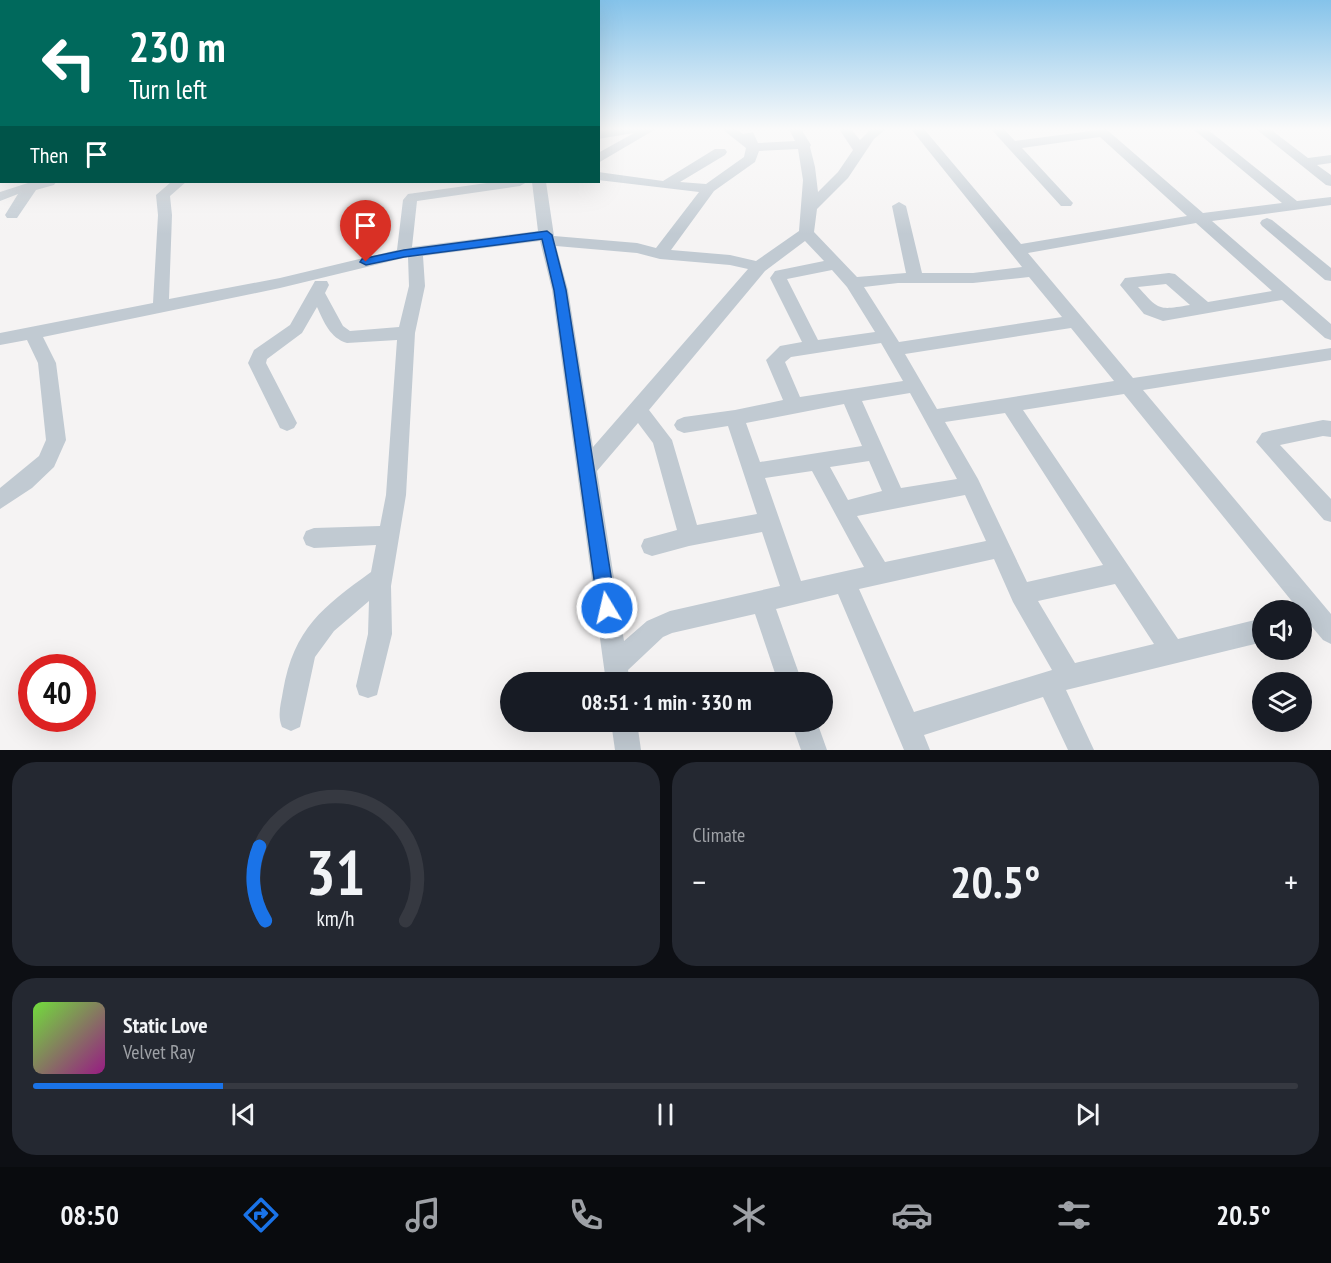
<!DOCTYPE html>
<html lang="en">
<head>
<meta charset="utf-8">
<style>
  :root { --surface:#171b24; --page:#242831; --text:#f1f3f6; --muted:#9ea1a6; --line:#363941; --accent:#1a73e8 }
  body { margin:0; font-family:"PT Sans Narrow",sans-serif; background:var(--page); color:var(--text); height:100vh; display:flex; flex-direction:column; font-size:22px; white-space:nowrap }
  * { box-sizing:border-box; margin:0 }
  p { font-size:20px; color:var(--muted) }
  .icon { flex:none; width:33px; height:33px; fill:none; stroke:currentColor; stroke-width:2; stroke-linecap:round; stroke-linejoin:round }
  .map { position:relative; height:750px; overflow:hidden }
  .drawer { display:flex; flex-direction:column; gap:12px; padding:12px; background:#0d0f14; flex:1 }
  .drawer>* { flex:none }
  .guide { position:absolute; left:0px; top:0px; width:600px; height:183px; box-shadow:0 6px 24px #0002; background:#00695c; color:#fff; overflow:hidden }
  .controls { position:absolute; left:1252px; top:600px; display:grid; gap:12px }
  .controls a { display:grid; place-items:center; width:60px; height:60px; border-radius:50%; background:var(--surface); box-shadow:0 6px 24px #0002; font-size:30px }
  .speed { position:absolute; left:18px; top:654px; display:flex; gap:12px; font-size:30px; font-weight:700; text-align:center }
  .speed>* { display:grid; place-content:center; width:78px; height:78px; border-radius:50%; background:var(--surface); box-shadow:0 6px 24px #0002; line-height:1 }
  .speed .limit { border:9px solid #d22; background:#fff; color:#111 }
  .pin { position:absolute; display:grid; place-items:center; width:51px; height:51px; color:#fff; margin:-62px -26px; border-radius:50% 50% 50% 0; rotate:-45deg; box-shadow:0 0 6px #0007 }
  .pin .icon { rotate:45deg }
  .me { position:absolute; width:66px; margin:-33px; rotate:351deg; stroke-linejoin:round; filter:drop-shadow(0 0 4px #0008) }
  .turn { display:flex; align-items:center; gap:21px; height:126px; padding:0 30px; font-size:27px }
  .turn .icon { width:78px; height:78px; stroke-width:2.5 }
  .turn b { display:block; font-size:42px; line-height:51px }
  .then { display:flex; align-items:center; height:57px; padding:0 30px; background:#0003; gap:12px; font-size:22px }
  .big { font-size:45px; font-weight:800; line-height:1.1 }
  .drawer .card { flex:1; display:flex; flex-direction:column; justify-content:center; gap:9px; min-width:0; padding:0 21px; border-radius:24px; background:var(--page) }
  .drawer .dial { align-items:center; gap:0 }
  .dial svg { height:156px; overflow:visible; fill:none; stroke:var(--line); stroke-width:7; stroke-linecap:round; text-anchor:middle }
  .dial text { fill:var(--text); stroke:none }
  .song { display:flex; align-items:center; gap:18px }
  .cover { width:72px; height:72px; border-radius:9px; background:linear-gradient(135deg,hsl(100 70% 55%),hsl(310 70% 35%)) }
  .played { height:6px; border-radius:3px; background:linear-gradient(90deg,var(--accent) 15%,var(--line) 15%) }
  .keys { display:flex; justify-content:space-around; direction:ltr }
  .heat { display:flex; justify-content:space-between; align-items:center; font-size:33px; direction:ltr }
  .drawer .tiles { flex:1; display:grid; gap:12px; grid-template-columns:1fr 1fr }
  .card:last-child { grid-column:span 2 }
  .trip { position:absolute; left:500px; top:672px; width:333px; height:60px; border-radius:30px; background:var(--surface); box-shadow:0 6px 24px #0002; font-weight:800; line-height:60px; text-align:center }
  .tabs { display:flex; height:96px; justify-content:space-around; align-items:center; background:#090b0e; color:var(--muted) }
  .tabs .icon { width:42px; height:42px }
  .tabs .selected { color:var(--accent) }
  .tabs b { font-size:27px; color:var(--text) }
  .map>svg:first-child { display:block }
  .lines { fill:none; stroke-linecap:round; stroke-linejoin:round }
  .minor { fill:#c1cad2; fill-rule:evenodd }
  .route { fill:#1a73e8; stroke:#114b97; stroke-width:1.5 }
</style>
</head>
<body>
<div class="map">
<svg width="1331" height="750" viewBox="0 0 1331 750">
  <rect width="100%" height="100%" fill="#f5f3f3"/>
  <g class="lines">
    <g class="minor">
      <polygon points="611,129 656,129 598,163 598,153 634,133 598,139 598,131"/>
      <path d="M 722,129 L 736,129 L 743,134 L 753,132 L 758,143 L 795,141 L 789,129 L 801,129 L 811,145 L 810,147 L 815,167 L 818,192 L 838,172 L 853,150 L 839,129 L 851,129 L 860,140 L 871,129 L 886,129 L 874,139 L 848,178 L 817,209 L 814,232 L 857,277 L 906,273 L 892,206 L 899,202 L 906,206 L 922,273 L 973,273 L 1022,267 L 911,129 L 924,129 L 1021,244 L 1187,216 L 1100,137 L 1022,148 L 1073,203 L 1071,206 L 1061,206 L 991,129 L 1004,129 L 1015,141 L 1106,129 L 1203,213 L 1282,203 L 1193,129 L 1207,129 L 1297,201 L 1331,197 L 1331,205 L 1212,221 L 1331,324 L 1331,340 L 1325,338 L 1282,300 L 1163,321 L 1144,314 L 1120,285 L 1125,278 L 1169,273 L 1175,274 L 1208,302 L 1272,291 L 1196,223 L 1028,253 L 1133,378 L 1331,348 L 1331,360 L 1143,390 L 1331,614 L 1331,644 L 1323,640 L 1302,615 L 1302,610 L 1299,610 L 1124,394 L 1023,410 L 1178,639 L 1263,618 L 1263,642 L 1066,690 L 1094,750 L 1068,750 L 1043,697 L 924,735 L 930,750 L 904,750 L 838,594 L 776,609 L 802,682 L 778,682 L 755,614 L 672,633 L 663,637 L 628,670 L 630,682 L 606,682 L 552,290 L 540,241 L 423,256 L 425,286 L 415,333 L 406,495 L 391,586 L 392,634 L 377,695 L 368,698 L 359,695 L 356,686 L 368,634 L 369,601 L 334,631 L 315,657 L 300,727 L 291,731 L 282,727 C 277,715 281,704 283,691 C 294,628 323,607 371,572 L 376,545 L 314,548 L 306,545 L 303,538 L 306,531 L 314,528 L 380,526 L 386,495 L 397,340 L 347,343 C 330,338 324,322 317,307 L 302,333 L 267,359 L 266,363 L 297,423 L 294,428 L 287,431 L 280,428 L 248,363 L 254,350 L 290,325 L 315,281 L 327,281 L 329,285 L 325,293 L 343,326 L 350,331 L 399,327 L 409,286 L 408,257 L 280,288 L 43,337 L 56,363 L 66,440 L 54,467 L 32,488 L 0,509 L 0,488 L 39,456 L 46,440 L 38,363 L 27,340 L 0,345 L 0,333 L 153,303 L 158,215 L 156,195 L 171,182 L 186,182 L 170,196 L 172,215 L 169,299 L 280,278 L 397,250 L 403,200 L 408,194 L 494,182 L 527,182 L 520,186 L 417,201 L 412,247 L 538,231 L 532,182 L 546,182 L 554,236 L 637,243 L 656,248 L 699,192 L 598,180 L 598,172 L 663,181 L 715,149 L 725,149 L 727,152 L 725,155 L 680,182 L 706,184 L 744,157 L 746,148 ZM 798,149 L 803,180 L 799,231 L 756,261 L 730,255 L 671,250 L 714,191 L 755,162 L 759,151 ZM 805,241 L 824,261 L 775,271 L 770,278 L 802,342 L 780,346 L 766,360 L 783,400 L 735,410 L 684,417 L 677,420 L 674,425 L 677,430 L 684,433 L 728,426 L 757,514 L 697,525 L 672,440 L 649,410 L 765,271 ZM 556,246 L 637,253 L 660,259 L 730,265 L 748,269 L 593,447 L 568,290 ZM 832,270 L 847,287 L 875,332 L 818,340 L 787,279 ZM 1029,277 L 1062,317 L 899,342 L 864,287 L 898,283 L 973,283 ZM 1166,284 L 1190,305 C 1158,310 1160,311 1138,287 ZM 1071,328 L 1114,381 L 937,409 L 905,354 ZM 881,343 L 903,381 L 800,397 L 785,362 L 791,357 ZM 910,393 L 957,479 L 901,488 L 862,401 ZM 844,404 L 862,446 L 760,462 L 746,423 ZM 1005,413 L 1103,565 L 1027,582 L 978,479 L 945,422 ZM 638,423 L 653,443 L 677,530 L 644,539 L 641,546 L 644,553 L 652,556 L 689,546 L 762,532 L 780,586 L 670,611 L 647,621 L 624,641 L 597,471 ZM 869,461 L 882,491 L 848,500 L 830,467 ZM 812,471 L 864,567 L 801,581 L 765,478 ZM 965,495 L 986,541 L 885,562 L 857,516 ZM 994,559 L 1013,602 L 1052,670 L 914,712 L 859,589 ZM 1115,584 L 1154,644 L 1075,663 L 1038,601 Z"/>
      <polygon points="1256,129 1270,129 1308,158 1331,155 1331,163 1317,165 1331,175 1331,186 1326,185"/>
      <polygon points="31,182 56,182 54,185 36,190 17,218 7,218 5,215 18,194 0,201 0,192"/>
      <polygon points="1267,218 1272,220 1331,268 1331,281 1325,280 1262,226 1260,223 1262,220"/>
      <polygon points="1323,420 1331,421 1331,437 1323,436 1280,445 1331,499 1331,522 1324,520 1256,442 1262,433 1269,431"/>
      <polygon points="611,722 637,722 641,750 615,750"/>
      <polygon points="791,722 817,722 827,750 801,750"/>
    </g>
  </g>
  <linearGradient id="sky" x2="0" y2="1"><stop stop-color="#85c3ea"/><stop offset="0.55" stop-color="#fafafa"/><stop offset="1" stop-color="#fafafa" stop-opacity="0"/></linearGradient>
  <rect width="1331" height="234" fill="url(#sky)"/>
  <polygon class="route" points="547,231 552,235 566,290 616,608 613,614 607,617 601,614 598,608 554,290 542,239 404,257 366,265 360,262 362,259 404,250"/>
</svg>
<div class="controls">
<a><svg class="icon" aria-label="sound" viewBox="0 0 24 24"><path d="M4 9h4l5-4v14l-5-4H4zM17 9q2 3 0 6"/></svg></a>
<a><svg class="icon" aria-label="layers" viewBox="0 0 24 24"><path d="M12 4l9 5-9 5-9-5zM3 14l9 5 9-5"/></svg></a>
</div>
<div class="speed"><div class="limit">40</div></div>
<div class="pin" style="left:366px;top:262px;background:#d93025"><svg class="icon" aria-label="arrive" viewBox="0 0 24 24"><path d="M6 21V4h12l-3 4 3 4H6"/></svg></div>
<svg class="me" style="left:607px;top:608px" viewBox="-20 -20 40 40"><circle r="17" fill="#1a73e8" stroke="#fff" stroke-width="3"/><path d="M0-11L8 9 0 5-8 9z" fill="#fff"/></svg>
<div class="trip">08:51 · 1 min · 330 m</div>
<div class="guide">
<div class="turn"><svg class="icon" aria-label="left" viewBox="0 0 24 24"><path d="M17 20v-9H6M10 6l-5 5 5 5"/></svg><div><b>230 m</b>Turn left</div></div>
<div class="then">Then<svg class="icon" aria-label="arrive" viewBox="0 0 24 24"><path d="M6 21V4h12l-3 4 3 4H6"/></svg></div>
</div>
</div>
<section class="drawer">
<div class="tiles">
<div class="card dial"><svg viewBox="0 0 100 80">
<path d="M14 69A42 42 0 1 1 86 69"/>
<path d="M14 69A42 42 0 0 1 11 31" stroke="#1a73e8"/>
<text x="50" y="56" font-size="32" font-weight="700">31</text>
<text x="50" y="72" font-size="11">km/h</text>
</svg></div>
<div class="card"><p>Climate</p>
<div class="heat"><a>−</a><b class="big">20.5°</b><a>+</a></div>
</div>
<div class="card">
<div class="song"><i class="cover"></i><div><b>Static Love</b><p>Velvet Ray</p></div></div>
<div class="played"></div>
<div class="keys"><svg class="icon" aria-label="previous" viewBox="0 0 24 24"><path d="M18 5L8 12l10 7zM5 5v14"/></svg><svg class="icon" aria-label="pause" viewBox="0 0 24 24"><path d="M8 5v14M16 5v14"/></svg><svg class="icon" aria-label="next" viewBox="0 0 24 24"><path d="M6 5l10 7-10 7zM19 5v14"/></svg></div>
</div>
</div>
</section>
<nav class="tabs">
<b>08:50</b>
<svg class="icon selected" aria-label="directions" viewBox="0 0 24 24"><path d="M12 3l9 9-9 9-9-9zM9 14v-3h6M13 9l2 2-2 2"/></svg>
<svg class="icon" aria-label="music" viewBox="0 0 24 24"><path d="M9 18V5l10-2v13"/><circle cx="6" cy="18" r="3"/><circle cx="16" cy="16" r="3"/></svg>
<svg class="icon" aria-label="phone" viewBox="0 0 24 24"><path d="M5 4h4l2 5-3 2q2 4 5 5l2-3 5 2v4C11 20 4 13 5 4z"/></svg>
<svg class="icon" aria-label="climate" viewBox="0 0 24 24"><path d="M12 3v18M4 7l16 10M4 17L20 7"/></svg>
<svg class="icon" aria-label="car" viewBox="0 0 24 24"><path d="M5 17H2v-5l4-1 3-4h7l3 4 3 1v5h-3M9 17h6M6 11h13"/><circle cx="7" cy="17" r="2"/><circle cx="17" cy="17" r="2"/></svg>
<svg class="icon" aria-label="filters" viewBox="0 0 24 24"><path d="M4 7h16M4 17h16"/><circle cx="9" cy="7" r="2"/><circle cx="15" cy="17" r="2"/></svg>
<b>20.5°</b>
</nav>
</body>
</html>
